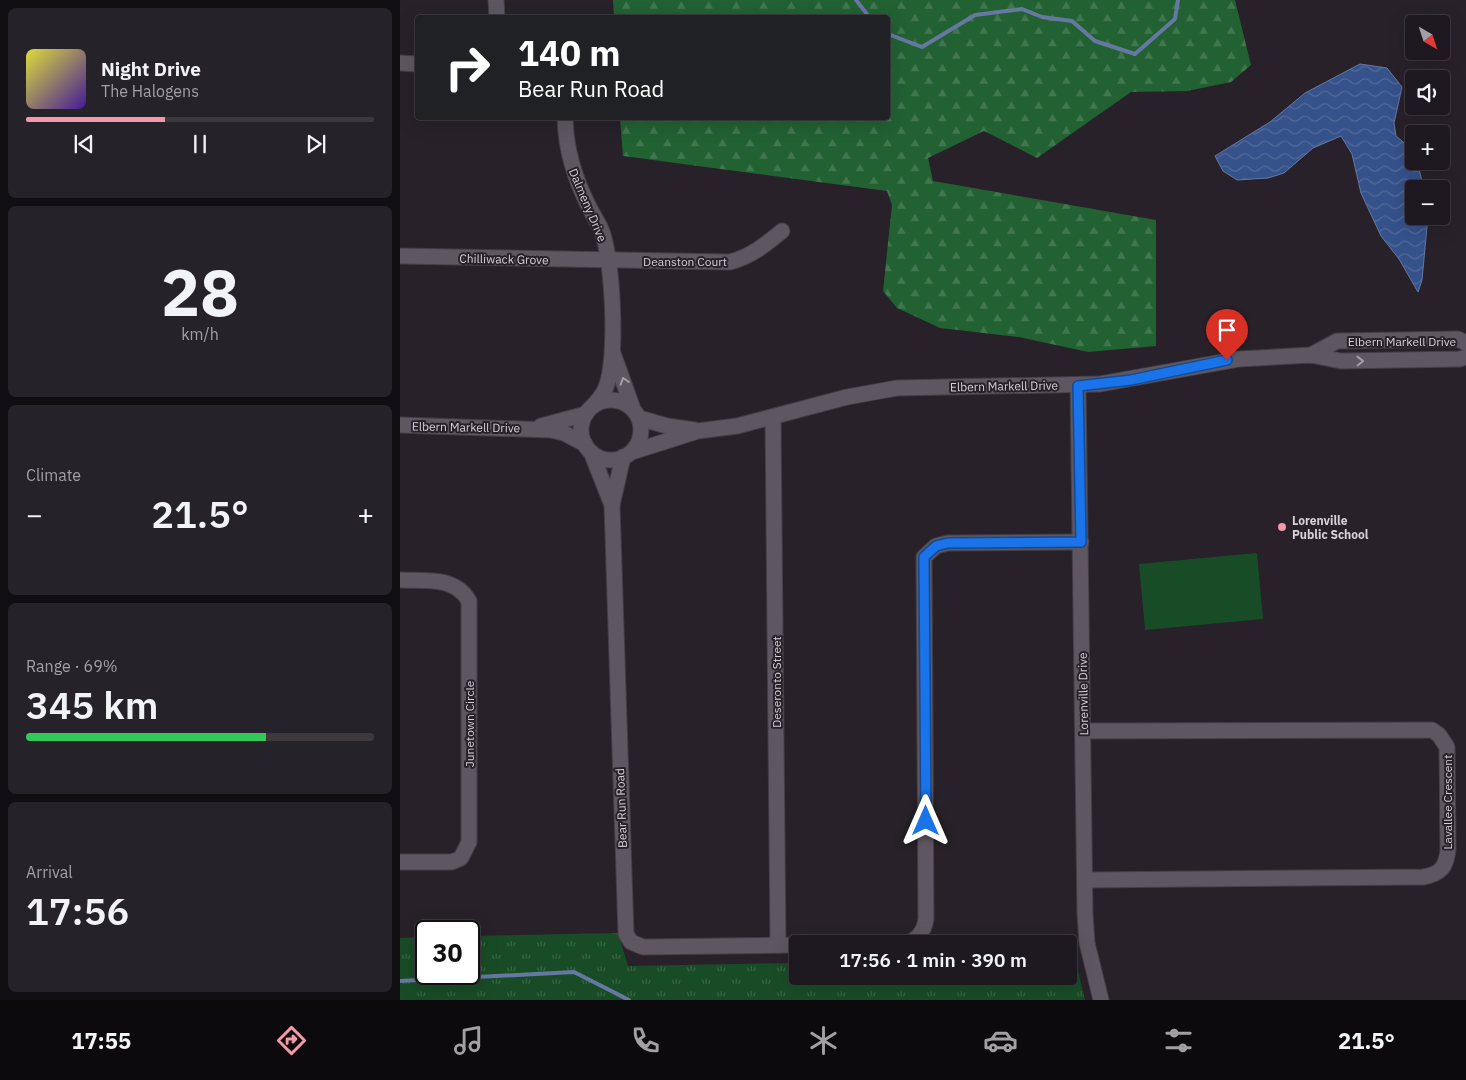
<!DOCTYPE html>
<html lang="en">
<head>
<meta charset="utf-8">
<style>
  :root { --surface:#1e1920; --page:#262229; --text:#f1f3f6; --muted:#a1a0a5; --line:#3c383e; --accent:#f29aac }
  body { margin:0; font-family:"IBM Plex Sans",sans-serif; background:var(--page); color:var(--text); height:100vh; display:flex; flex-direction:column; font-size:19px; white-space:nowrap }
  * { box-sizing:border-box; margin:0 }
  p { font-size:16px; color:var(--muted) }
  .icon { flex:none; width:28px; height:28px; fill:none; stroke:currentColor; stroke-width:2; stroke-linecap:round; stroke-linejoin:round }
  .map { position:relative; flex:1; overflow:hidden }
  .sheet { display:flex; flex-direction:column; gap:8px; padding:8px; background:#100e12; width:400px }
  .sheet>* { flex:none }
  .hud { position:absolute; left:15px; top:15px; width:475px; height:105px; border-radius:5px; box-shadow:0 5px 20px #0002,0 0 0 1px var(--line); background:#202124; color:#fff; overflow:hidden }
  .needle { width:32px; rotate:141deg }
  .controls { position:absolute; left:1005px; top:15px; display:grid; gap:10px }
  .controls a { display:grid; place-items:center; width:45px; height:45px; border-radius:5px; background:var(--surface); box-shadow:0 5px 20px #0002,0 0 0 1px var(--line); font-size:25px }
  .speed { position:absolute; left:15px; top:920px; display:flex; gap:10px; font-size:25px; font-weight:700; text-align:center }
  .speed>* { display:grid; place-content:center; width:65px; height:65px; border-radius:50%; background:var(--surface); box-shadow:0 5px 20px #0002,0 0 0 1px var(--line); line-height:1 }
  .speed .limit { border:2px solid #111; border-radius:8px; background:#fff; color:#111 }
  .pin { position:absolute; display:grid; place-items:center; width:42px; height:42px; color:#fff; margin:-51px -21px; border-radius:50% 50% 50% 0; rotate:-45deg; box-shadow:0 0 5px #0007 }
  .pin .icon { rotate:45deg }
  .me { position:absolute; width:55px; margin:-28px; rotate:0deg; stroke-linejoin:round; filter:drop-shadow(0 0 4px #0008) }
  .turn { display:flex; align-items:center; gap:18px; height:105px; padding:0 20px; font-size:22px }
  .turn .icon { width:65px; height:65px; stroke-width:2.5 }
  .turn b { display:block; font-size:35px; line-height:42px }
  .big { font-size:38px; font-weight:600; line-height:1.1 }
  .sheet .widget { flex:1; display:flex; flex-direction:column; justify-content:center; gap:8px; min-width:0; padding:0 18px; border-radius:8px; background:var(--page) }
  .sheet .dial { align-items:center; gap:0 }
  .dial b { font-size:65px; line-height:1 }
  .song { display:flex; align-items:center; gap:15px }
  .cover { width:60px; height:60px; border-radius:8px; background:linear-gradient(135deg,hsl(60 70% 55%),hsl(260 70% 35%)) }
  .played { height:5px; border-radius:2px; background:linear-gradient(90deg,var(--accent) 40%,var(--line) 40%) }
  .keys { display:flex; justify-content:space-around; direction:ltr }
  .heat { display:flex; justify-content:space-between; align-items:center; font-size:28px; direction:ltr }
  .charge { height:8px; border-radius:4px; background:linear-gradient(90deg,#34c759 69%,var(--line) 0) }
  .trip { position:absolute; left:389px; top:935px; width:288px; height:50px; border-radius:5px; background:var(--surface); box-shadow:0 5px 20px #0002,0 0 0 1px var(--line); font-weight:600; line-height:50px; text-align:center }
  .menu { display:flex; height:80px; justify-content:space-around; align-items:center; background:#0c0a0d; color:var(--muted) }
  .menu .icon { width:35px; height:35px }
  .menu .on { color:var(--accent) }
  .menu b { font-size:22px; color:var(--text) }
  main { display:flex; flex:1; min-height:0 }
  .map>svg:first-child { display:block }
  .grass { fill:url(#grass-tufts) }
  .forest { fill:url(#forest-firs) }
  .pitch { fill:#184c26 }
  .water { fill:url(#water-waves); stroke:#6678a2 }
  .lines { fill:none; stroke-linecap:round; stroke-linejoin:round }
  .stream { stroke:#6678a2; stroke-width:4 }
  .minor-casing { stroke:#433e46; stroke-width:17 }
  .minor { stroke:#5e5761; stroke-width:15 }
  .oneway { stroke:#a5a0a8 }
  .route-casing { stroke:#114b97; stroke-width:12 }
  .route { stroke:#1a73e8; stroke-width:9 }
  .poi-dot { fill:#f29aac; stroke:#28212a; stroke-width:2 }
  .labels { text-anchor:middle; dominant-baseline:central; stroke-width:4; stroke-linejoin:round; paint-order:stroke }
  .street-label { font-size:12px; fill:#d5d1d7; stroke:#28212a }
  .poi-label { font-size:12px; font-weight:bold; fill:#d5d1d7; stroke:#28212a; text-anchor:start }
</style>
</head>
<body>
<main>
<section class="sheet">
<div class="widget">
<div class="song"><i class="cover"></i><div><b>Night Drive</b><p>The Halogens</p></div></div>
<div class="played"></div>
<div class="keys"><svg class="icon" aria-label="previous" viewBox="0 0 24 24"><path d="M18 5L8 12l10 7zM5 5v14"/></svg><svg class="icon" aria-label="pause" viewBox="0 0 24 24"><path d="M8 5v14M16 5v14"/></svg><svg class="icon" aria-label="next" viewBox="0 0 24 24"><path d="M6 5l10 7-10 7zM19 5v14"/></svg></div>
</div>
<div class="widget dial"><b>28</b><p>km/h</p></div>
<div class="widget"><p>Climate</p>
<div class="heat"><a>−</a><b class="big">21.5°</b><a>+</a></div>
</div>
<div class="widget"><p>Range · 69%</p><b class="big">345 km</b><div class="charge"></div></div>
<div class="widget"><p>Arrival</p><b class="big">17:56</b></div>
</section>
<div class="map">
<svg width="1066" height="1000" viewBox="0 0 1066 1000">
  <defs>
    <pattern id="grass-tufts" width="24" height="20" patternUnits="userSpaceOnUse" patternTransform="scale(1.25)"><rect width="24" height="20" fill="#184c26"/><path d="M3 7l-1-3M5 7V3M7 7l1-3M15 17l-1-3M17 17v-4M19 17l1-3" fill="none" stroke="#396545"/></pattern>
    <pattern id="forest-firs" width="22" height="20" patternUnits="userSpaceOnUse" patternTransform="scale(1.25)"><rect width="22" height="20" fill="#216132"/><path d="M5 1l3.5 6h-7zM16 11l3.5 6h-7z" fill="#40774f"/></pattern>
    <pattern id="water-waves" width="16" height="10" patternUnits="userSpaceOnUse" patternTransform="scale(1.25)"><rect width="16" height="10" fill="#36528b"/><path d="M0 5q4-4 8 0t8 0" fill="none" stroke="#526a9b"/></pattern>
  </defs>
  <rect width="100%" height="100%" fill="#28212a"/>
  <polygon class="grass" points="218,933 228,966 397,963 398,976 668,976 668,951 673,950 685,1000 0,1000 0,938 26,937 26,974 69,974 69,936"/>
  <polygon class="forest" points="213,0 835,0 851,65 831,82 787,91 731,92 637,158 584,131 528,158 533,181 756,220 756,346 688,352 619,337 540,328 497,308 483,291 492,205 487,191 223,156 220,118 488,118 488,18 214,17"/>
  <polygon class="pitch" points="857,553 863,619 745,630 739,564"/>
  <polygon class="water" points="960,64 987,68 1002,87 994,123 996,136 1014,151 1014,161 1017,161 1024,189 1014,189 1014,216 1028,216 1022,280 1018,292 999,259 981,236 961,193 952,154 941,136 913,148 884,173 868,178 837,180 823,171 815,156 870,122 905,93"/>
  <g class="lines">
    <g class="stream">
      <polyline points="456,0 470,18"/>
      <polyline points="488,34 522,47 575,15 622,9 642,17 672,21 695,41 735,54 775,19 778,0"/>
      <polyline points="0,981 174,972 229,1000"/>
    </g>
    <g class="minor-casing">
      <g id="minor">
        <polyline points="96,0 97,18"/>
        <polyline points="0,63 18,64"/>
        <path d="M 165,118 C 166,150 174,176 188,205 C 192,213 197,221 201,229 C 213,257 218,359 206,387 C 204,394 198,400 193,406"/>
        <path d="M 0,256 L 330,262 C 352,256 365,245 382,231"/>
        <polyline points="213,353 233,409"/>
        <polyline points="911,355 937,341 1058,339 1066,343"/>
        <polyline points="678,385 685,914 687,943 701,1000"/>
        <circle cx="211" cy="430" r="30"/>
        <polyline points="239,418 267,426 295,430"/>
        <polyline points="373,418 378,945"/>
        <polyline points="0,425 151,430 164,433 185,444"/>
        <polyline points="141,426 186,414"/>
        <polyline points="191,452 212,505"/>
        <polyline points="232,452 298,431 337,426 447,397 497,388 700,384 839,359 911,355 941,361 1060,359 1066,357"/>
        <polyline points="223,457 212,505 226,934 231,942 243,947 398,945"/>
        <path d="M 0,580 C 25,581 55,576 69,601 L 69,842 L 61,858 L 52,862 L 0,862"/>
        <path d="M 683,731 L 1032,730 L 1039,735 L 1047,747 L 1048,850 C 1046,867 1041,874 1023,877 L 685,880"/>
        <polyline points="486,944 498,944"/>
        <path d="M 506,944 C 518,939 524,932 526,919 L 524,557 L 536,546 L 548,543 L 681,542"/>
      </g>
    </g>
    <use href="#minor" class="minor"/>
  </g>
  <defs><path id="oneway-chevron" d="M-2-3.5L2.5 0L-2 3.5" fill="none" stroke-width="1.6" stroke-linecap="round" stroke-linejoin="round" transform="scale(1.25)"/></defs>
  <g class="oneway">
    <use href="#oneway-chevron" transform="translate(960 361) rotate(-1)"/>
    <use href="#oneway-chevron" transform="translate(224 381) rotate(-108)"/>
  </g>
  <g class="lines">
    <g class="route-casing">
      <polyline id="route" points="526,821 524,557 536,546 548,543 681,542 678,386 731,380 827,360"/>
    </g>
    <use href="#route" class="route"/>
  </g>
  <circle class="poi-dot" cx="882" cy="527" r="5"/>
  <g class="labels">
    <g class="street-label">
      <text transform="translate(188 205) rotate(67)">Dalmeny Drive</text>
      <text transform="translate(104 259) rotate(1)">Chilliwack Grove</text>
      <text x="285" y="261">Deanston Court</text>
      <text x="1002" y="341">Elbern Markell Drive</text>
      <text transform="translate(604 386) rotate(-1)">Elbern Markell Drive</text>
      <text transform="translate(66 427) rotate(1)">Elbern Markell Drive</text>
      <text transform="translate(376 682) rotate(-90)">Deseronto Street</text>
      <text transform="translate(683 694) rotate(-91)">Lorenville Drive</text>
      <text transform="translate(69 724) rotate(-90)">Junetown Circle</text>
      <text transform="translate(1047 802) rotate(-90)">Lavallee Crescent</text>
      <text transform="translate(221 808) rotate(-92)">Bear Run Road</text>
    </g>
    <g class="poi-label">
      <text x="892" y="520">Lorenville<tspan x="892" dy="14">Public School</tspan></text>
    </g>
  </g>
</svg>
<div class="controls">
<a><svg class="needle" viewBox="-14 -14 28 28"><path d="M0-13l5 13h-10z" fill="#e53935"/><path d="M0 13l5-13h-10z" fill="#a1a0a5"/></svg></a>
<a><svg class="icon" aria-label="sound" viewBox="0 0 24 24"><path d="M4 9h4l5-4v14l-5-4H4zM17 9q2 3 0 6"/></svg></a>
<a>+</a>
<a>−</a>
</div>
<div class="speed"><div class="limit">30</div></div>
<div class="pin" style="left:827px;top:360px;background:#d93025"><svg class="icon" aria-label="arrive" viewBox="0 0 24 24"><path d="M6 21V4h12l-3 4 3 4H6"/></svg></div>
<svg class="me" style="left:526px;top:821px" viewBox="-20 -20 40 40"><path d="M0-17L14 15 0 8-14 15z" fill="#1a73e8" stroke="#fff" stroke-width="4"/></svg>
<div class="trip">17:56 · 1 min · 390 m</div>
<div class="hud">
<div class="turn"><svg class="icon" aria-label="right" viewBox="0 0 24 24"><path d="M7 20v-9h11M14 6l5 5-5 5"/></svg><div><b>140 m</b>Bear Run Road</div></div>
</div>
</div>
</main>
<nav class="menu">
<b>17:55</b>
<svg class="icon on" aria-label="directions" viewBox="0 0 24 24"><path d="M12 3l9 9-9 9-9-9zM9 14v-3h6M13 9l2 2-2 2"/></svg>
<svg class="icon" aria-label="music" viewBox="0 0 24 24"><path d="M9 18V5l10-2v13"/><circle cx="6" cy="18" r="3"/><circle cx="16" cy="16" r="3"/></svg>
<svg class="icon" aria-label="phone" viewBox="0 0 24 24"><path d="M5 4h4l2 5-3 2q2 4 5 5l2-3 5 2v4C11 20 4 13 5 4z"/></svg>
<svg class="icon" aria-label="climate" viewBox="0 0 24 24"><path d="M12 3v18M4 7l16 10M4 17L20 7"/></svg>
<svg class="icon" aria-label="car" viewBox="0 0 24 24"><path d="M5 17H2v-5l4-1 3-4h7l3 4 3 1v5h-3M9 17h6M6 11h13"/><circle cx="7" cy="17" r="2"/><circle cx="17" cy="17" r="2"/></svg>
<svg class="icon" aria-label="filters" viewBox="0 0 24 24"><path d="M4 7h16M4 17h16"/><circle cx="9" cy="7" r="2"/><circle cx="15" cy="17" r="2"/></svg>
<b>21.5°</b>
</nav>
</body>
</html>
